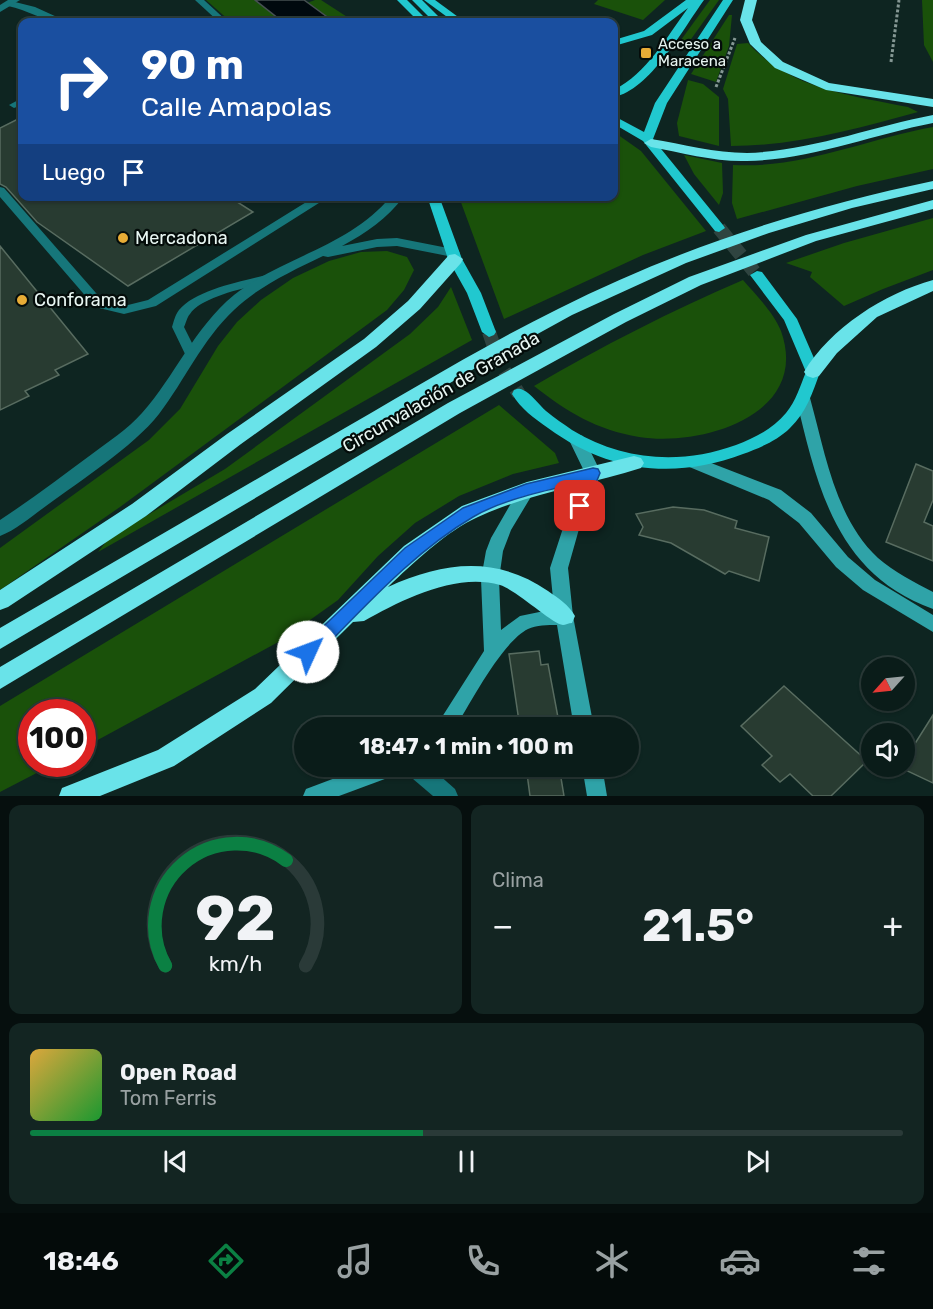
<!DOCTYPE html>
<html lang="es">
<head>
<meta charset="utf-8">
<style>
  :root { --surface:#0a1c19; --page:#132522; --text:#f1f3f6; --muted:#99a1a2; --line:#2a3a38; --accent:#0b8043 }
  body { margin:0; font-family:Rubik,sans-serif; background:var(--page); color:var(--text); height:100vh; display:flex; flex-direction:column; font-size:22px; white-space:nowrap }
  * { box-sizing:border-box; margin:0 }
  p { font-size:20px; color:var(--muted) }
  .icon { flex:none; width:33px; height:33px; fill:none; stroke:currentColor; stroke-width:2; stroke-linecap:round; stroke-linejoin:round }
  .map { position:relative; height:796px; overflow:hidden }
  .sheet { display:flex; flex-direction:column; gap:9px; padding:9px; background:#060f0e; flex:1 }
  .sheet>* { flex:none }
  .hud { position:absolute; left:18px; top:18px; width:600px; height:183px; border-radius:12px; box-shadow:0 2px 4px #0004,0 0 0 2px var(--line); background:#1a4fa0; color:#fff; overflow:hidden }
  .needle { width:39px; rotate:243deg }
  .controls { position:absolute; left:861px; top:657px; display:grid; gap:12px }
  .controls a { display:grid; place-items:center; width:54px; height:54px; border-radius:50%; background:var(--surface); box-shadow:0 2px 4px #0004,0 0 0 2px var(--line); font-size:30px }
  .speed { position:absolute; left:18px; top:699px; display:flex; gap:12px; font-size:30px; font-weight:700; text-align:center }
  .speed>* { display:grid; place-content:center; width:78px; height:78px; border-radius:50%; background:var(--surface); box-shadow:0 2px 4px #0004,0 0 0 2px var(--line); line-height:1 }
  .speed .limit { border:9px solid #d22; background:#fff; color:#111 }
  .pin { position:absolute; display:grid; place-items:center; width:51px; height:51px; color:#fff; margin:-26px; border-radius:12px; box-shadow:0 3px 9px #0006 }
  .me { position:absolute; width:66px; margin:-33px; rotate:47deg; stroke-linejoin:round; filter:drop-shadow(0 0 4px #0008) }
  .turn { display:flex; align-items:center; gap:21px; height:126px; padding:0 24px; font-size:27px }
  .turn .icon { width:78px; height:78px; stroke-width:2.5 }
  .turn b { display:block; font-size:42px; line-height:51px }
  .then { display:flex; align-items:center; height:57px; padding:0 24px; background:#0003; gap:12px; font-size:22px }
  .big { font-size:45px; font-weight:700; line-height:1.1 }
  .sheet .card { flex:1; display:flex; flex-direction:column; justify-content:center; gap:9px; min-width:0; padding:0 21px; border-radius:12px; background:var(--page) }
  .sheet .dial { align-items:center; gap:0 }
  .dial svg { height:156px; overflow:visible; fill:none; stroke:var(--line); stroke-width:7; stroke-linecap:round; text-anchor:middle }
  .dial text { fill:var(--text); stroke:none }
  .song { display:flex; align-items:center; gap:18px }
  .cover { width:72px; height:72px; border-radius:9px; background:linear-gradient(135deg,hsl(40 70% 55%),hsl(130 70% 35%)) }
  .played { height:6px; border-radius:3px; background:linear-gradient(90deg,var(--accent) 45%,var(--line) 45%) }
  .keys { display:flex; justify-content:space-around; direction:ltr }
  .heat { display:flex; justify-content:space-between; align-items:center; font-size:33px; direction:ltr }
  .sheet .tiles { flex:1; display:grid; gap:9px; grid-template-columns:1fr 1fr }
  .card:last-child { grid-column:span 2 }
  .trip { position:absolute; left:294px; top:717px; width:345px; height:60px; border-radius:30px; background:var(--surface); box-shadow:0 2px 4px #0004,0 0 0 2px var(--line); font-weight:700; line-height:60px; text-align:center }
  .tabs { display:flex; height:96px; justify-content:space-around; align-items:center; background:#040b0a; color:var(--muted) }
  .tabs .icon { width:42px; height:42px }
  .tabs .active { color:var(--accent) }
  .tabs b { font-size:27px; color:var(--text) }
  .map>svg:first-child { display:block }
  .green { fill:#1a510a }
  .water { fill:#00090e; stroke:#465052; stroke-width:1.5 }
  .building { fill:#283b31; stroke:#586c60; stroke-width:1.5 }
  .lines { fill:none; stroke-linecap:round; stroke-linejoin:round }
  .primary-tunnel { stroke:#2f4440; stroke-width:14; stroke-dasharray:14 7; stroke-linecap:butt }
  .path { stroke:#859894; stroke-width:3; stroke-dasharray:3 2; stroke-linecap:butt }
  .lane { fill:#16767a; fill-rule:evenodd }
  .street { fill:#16767a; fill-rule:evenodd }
  .secondary { fill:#2fa3a8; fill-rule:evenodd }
  .primary { fill:#21c8cf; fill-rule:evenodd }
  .highway { fill:#69e3e9; fill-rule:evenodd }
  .route { fill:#1a73e8; stroke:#114b97; stroke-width:1.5 }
  .poi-dot { fill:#e7ac36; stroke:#040c0a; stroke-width:2 }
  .labels { text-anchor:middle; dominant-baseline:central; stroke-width:4.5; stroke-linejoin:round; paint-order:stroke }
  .far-poi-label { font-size:15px; fill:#e8f6f2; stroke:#040c0a; text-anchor:start }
  .poi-label { font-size:18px; fill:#e8f6f2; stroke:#040c0a; text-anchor:start }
  .street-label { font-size:18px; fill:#e8f6f2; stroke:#040c0a }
</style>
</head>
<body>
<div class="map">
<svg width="933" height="796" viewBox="0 0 933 796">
  <rect width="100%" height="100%" fill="#0e2521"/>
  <g class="green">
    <polygon points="206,0 255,0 283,22 231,22"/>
    <polygon points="315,0 321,0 355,22 334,22 307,3"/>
    <polygon points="598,0 665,0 643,20 594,4"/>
    <polygon points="710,0 719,0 689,42 681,40"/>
    <polygon points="922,0 933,0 933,62 924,45"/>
    <polygon points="729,15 732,15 729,46 716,82 691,74"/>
    <path d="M 748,43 C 790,89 850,95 908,107 L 918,112 C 856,129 795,146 731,146 L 728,99 L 723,89 L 737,44 Z"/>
    <polygon points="688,80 703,84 719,97 719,146 679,136 677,123"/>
    <path d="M 933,127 L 933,169 L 857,186 L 737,219 L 732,203 L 733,165 C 802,169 866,139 933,127 Z"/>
    <polygon points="614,132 641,151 706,231 643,255 504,319 459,197 614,196"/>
    <polygon points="684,155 722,163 723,193 719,205 694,174"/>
    <polygon points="933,218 933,270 883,289 844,306 810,277 812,272 786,263 844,243"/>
    <polygon points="387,251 407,257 414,270 404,290 387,310 120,507 0,590 0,548 149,440 180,409 218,346 237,322 261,300 293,278 329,261 361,252"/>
    <path d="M 743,280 C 756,295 774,313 781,331 C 811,415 702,447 639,437 C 597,430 567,412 534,386 C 602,346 671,311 743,280 Z"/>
    <polygon points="451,287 472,340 98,552 109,538 225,469 410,334 438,307"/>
    <polygon points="499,405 555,453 559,463 513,474 459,496 415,523 378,556 338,600 282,640 83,748 82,712 32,712 32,764 54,764 0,792 0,706"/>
  </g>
  <polygon class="water" points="255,0 304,0 334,22 283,22"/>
  <g class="building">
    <polygon points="22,117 22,196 228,196 253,212 128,286 37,222 6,187 0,184 0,128"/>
    <polygon points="0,246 88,354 55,370 59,375 25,391 29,396 0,410"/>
    <polygon points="916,464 933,471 933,500 924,522 933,526 933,561 886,542"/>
    <polygon points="673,507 704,510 737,521 735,528 769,537 759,581 729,571 725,574 671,543 639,535 643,527 636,514"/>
    <polygon points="539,651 541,665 548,664 560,728 520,728 509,654"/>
    <polygon points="784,686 867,761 831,796 813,796 790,774 780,782 762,765 772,756 741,726"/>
    <polygon points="933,715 933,783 901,768 904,766 904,761"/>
    <polygon points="526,766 559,766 564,796 530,796"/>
  </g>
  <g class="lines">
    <g class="primary-tunnel">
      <polyline points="719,228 757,275"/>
      <polyline points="489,332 500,364 519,394"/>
    </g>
    <g class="path">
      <polyline points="891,62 899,0"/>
      <polyline points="716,87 735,38"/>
    </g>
    <g class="lane">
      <polygon points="195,0 204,0 228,22 219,22"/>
      <path d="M 11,1 L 35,7 L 68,22 C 48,24 28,10 8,6 L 7,4 Z"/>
      <polygon points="22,98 22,105 14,108 9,105"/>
      <polygon points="0,187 4,188 103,301 124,306 148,300 316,196 330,196 156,306 124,314 95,307 0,197"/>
      <path d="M 266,275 L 272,279 L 270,282 C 250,287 202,296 190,314 C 187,317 186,323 184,327 L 197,353 L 196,356 L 186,356 L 172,327 C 174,321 175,315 179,310 C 195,290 242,281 266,275 Z"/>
    </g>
    <g class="street">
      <polygon points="8,0 20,0 0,12 0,5"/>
      <path d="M 391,196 L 404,196 C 387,219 366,233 342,246 L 377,239 L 397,238 L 458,250 L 460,253 L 458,256 L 453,257 L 397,246 L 377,247 L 328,257 L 323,256 C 292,271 259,286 234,310 C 202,340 185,380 159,414 C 133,447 80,481 46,506 C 32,516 16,530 0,536 L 0,520 C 32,499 62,476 92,454 C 109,441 127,430 142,413 C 175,376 194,328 234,295 C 282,257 351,246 391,196 Z"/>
      <polygon points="403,766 429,766 455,789 458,796 433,796 406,773"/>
    </g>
    <g class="secondary">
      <path d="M 803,393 L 808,394 L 810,398 C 825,452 835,518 878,558 C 894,572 914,582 933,592 L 933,609 C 836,574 817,486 796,398 L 798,394 Z"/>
      <path d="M 577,434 L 583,436 L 601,473 L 581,522 L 568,568 L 573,616 L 594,728 L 574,728 L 557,625 C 548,625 536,625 528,629 C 502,642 471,702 455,728 L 435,728 L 484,651 L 481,579 L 486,551 L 491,538 L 521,486 L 527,484 L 533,486 L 535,490 L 511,530 L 503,551 L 499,579 L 501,630 L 520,616 L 554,609 L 550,568 L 565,522 L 585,473 L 569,440 L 571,436 Z"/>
      <polygon points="693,456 781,490 811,513 848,557 875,580 933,615 933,632 863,590 836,567 799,523 769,500 687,466 685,462 687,458"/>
      <polygon points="367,766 404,766 401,773 339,796 303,796 306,789"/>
      <polygon points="582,766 602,766 607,796 587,796"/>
    </g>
    <g class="primary">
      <polygon points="397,0 407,0 429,22 419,22"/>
      <polygon points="412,0 422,0 444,22 434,22"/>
      <polygon points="424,0 435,0 465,22 454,22"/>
      <path d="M 686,0 L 704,0 C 683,29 650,90 614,97 L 614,90 C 647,73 666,38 688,8 L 652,35 L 614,46 L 614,40 L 644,31 Z"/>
      <polygon points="723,0 733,0 667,103 653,139 723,225 725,228 719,232 715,231 643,141 614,124 614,116 644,132 655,103"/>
      <polygon points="427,196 439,196 462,259 481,293 496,332 494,335 489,337 482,332 467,293 448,259"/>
      <path d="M 757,271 L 762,272 L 797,319 L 820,372 C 813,392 806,413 790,428 C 777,441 759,448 743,454 C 674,480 608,472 548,428 C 535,419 520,408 512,394 L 514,390 C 518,389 518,388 523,390 C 531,393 539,405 546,411 C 554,418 564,424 572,430 C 623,461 681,465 736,445 C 754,438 773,429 786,413 C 796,401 800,386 806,372 L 784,320 L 750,275 Z"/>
    </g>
    <g class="highway">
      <polygon points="745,0 757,0 752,20 761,42 783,62 829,83 933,99 933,107 826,90 775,68 750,44 740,20"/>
      <path d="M 933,115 L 933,123 C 871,135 810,160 747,161 C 715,162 683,153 651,147 L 644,143 L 651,139 C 683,144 715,153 747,153 C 810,151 871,127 933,115 Z"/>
      <path d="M 933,181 L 933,189 L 852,208 L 769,233 L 686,263 L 572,315 L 472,370 L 0,649 L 0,628 C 109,565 217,502 326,439 C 403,395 479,348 558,309 C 677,249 803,208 933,181 Z"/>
      <polygon points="933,200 933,209 816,241 701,285 626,322 460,413 0,689 0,667 448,403 614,314 689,277 806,235"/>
      <polygon points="455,254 463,259 461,263 420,309 376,347 241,444 146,516 8,607 0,610 0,590 132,504 227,434 364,339 408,301 449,255"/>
      <path d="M 933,280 L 933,291 L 877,317 L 837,353 L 819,376 L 813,378 L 807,376 L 804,372 C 830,328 885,293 933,280 Z"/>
      <path d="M 634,456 L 641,458 L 644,463 L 641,468 C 587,485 530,493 478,517 C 448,530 412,564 388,587 C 443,562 496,555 548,591 C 558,598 569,605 575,616 L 572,623 C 569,623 565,625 563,625 C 552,624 518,591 500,585 C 456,572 401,600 364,621 L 353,622 L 271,703 L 174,766 L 100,796 L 59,796 L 62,788 L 158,750 L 255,689 L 404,546 L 462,506 L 527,482 Z"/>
    </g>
  </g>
  <path class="route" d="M 593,468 L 598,469 L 600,473 L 585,510 L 574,510 L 572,506 L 582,482 C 549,490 503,499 473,517 C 412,553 364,608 314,658 L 308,660 L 302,658 L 300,652 L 302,647 L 405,548 L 463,508 L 526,484 Z"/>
  <g class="poi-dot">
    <rect x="640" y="47" width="12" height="12" rx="3"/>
    <circle cx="123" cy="238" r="6"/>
    <circle cx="22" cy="300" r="6"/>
  </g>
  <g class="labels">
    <g class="far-poi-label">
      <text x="658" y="44">Acceso a<tspan x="658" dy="17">Maracena</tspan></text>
    </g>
    <g class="poi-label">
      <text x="135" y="238">Mercadona</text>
      <text x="34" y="300">Conforama</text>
    </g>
    <g class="street-label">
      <text transform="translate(441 392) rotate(-30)">Circunvalación de Granada</text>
    </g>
  </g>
</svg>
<div class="controls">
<a><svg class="needle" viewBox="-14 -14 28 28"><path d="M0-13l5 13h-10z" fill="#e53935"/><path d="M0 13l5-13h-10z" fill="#99a1a2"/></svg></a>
<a><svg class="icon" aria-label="sound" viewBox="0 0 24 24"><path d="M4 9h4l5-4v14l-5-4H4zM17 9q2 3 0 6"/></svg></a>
</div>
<div class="speed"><div class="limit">100</div></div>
<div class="pin" style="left:580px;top:506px;background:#d93025"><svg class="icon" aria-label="arrive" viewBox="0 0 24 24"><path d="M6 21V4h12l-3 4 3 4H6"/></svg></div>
<svg class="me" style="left:308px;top:652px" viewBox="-20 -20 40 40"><circle r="19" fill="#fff"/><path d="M0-13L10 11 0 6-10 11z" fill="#1a73e8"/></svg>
<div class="trip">18:47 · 1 min · 100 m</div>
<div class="hud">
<div class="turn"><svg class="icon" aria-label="right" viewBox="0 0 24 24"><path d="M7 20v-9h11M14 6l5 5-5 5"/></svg><div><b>90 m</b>Calle Amapolas</div></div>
<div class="then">Luego<svg class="icon" aria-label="arrive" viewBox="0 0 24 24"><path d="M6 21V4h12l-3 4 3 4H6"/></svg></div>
</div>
</div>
<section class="sheet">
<div class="tiles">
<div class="card dial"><svg viewBox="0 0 100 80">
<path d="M14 69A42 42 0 1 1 86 69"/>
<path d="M14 69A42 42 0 0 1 76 15" stroke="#0b8043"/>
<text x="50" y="56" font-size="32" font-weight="700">92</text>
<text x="50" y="72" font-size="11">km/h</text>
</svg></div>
<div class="card"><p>Clima</p>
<div class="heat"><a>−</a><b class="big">21.5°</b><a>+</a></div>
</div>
<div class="card">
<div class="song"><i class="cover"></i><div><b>Open Road</b><p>Tom Ferris</p></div></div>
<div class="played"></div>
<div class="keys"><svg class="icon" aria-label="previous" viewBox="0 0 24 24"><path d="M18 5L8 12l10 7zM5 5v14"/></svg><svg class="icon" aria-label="pause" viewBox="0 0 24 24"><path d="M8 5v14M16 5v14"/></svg><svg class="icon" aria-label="next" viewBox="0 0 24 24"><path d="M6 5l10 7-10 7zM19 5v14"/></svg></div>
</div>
</div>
</section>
<nav class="tabs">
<b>18:46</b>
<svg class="icon active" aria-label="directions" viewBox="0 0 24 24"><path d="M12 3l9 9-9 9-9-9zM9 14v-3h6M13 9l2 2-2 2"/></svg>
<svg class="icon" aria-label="music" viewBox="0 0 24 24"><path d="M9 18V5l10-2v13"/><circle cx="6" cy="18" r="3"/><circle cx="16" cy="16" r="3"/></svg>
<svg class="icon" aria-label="phone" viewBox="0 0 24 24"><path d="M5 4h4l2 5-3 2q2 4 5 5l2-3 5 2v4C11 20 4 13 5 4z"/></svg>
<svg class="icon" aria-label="climate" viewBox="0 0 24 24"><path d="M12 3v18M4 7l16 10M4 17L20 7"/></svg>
<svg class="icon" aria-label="car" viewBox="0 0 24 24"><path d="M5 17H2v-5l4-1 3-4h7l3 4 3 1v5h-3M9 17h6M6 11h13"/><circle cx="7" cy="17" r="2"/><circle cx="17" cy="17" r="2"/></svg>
<svg class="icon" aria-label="filters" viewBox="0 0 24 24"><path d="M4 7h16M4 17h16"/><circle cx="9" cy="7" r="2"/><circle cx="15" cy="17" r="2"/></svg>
</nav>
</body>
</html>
